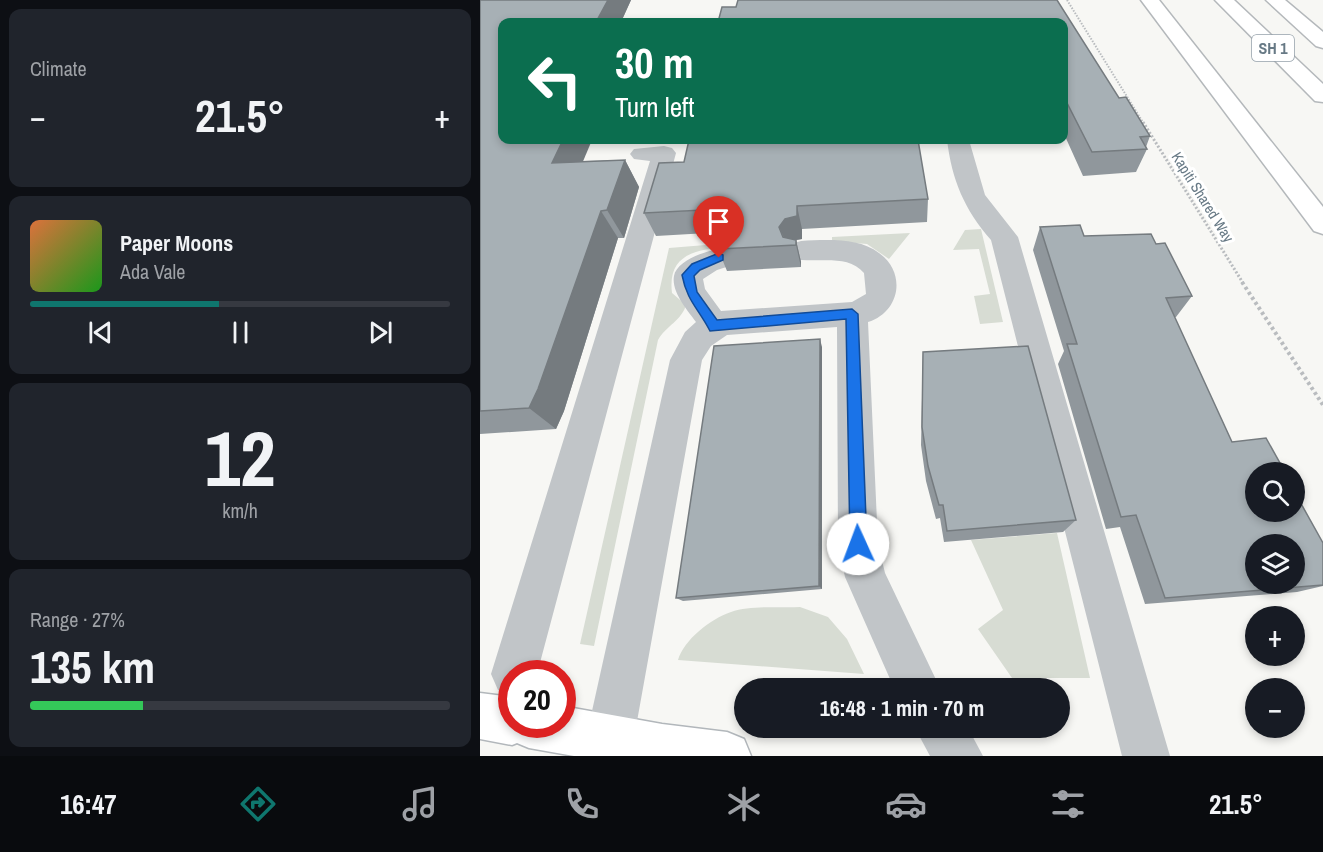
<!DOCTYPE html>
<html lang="en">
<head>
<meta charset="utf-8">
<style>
  :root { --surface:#171b24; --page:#20242c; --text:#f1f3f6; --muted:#9ea1a6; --line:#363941; --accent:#0f766e }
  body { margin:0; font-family:"Archivo Narrow",sans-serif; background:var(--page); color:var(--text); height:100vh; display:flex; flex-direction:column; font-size:22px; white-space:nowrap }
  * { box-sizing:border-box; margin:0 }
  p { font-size:20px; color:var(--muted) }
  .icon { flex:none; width:33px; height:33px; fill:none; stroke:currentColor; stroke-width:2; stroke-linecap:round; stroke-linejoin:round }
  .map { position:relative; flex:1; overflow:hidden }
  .drawer { display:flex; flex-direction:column; gap:9px; padding:9px; background:#0d0f14; width:480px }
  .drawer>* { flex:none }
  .hud { position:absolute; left:18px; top:18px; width:570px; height:126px; border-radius:12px; box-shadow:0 3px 9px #0003; background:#0b6e4f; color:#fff; overflow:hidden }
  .controls { position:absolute; left:765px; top:462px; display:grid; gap:12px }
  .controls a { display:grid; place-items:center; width:60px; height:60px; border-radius:50%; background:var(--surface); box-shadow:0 3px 9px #0003; font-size:30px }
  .speed { position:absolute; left:18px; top:660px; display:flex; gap:12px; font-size:30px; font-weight:700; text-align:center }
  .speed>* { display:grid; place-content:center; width:78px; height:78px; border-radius:50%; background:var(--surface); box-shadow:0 3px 9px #0003; line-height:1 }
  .speed .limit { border:9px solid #d22; background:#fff; color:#111 }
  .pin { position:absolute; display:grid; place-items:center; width:51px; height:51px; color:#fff; margin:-62px -26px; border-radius:50% 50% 50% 0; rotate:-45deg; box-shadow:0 0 6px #0007 }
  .pin .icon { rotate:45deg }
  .me { position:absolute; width:66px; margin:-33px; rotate:358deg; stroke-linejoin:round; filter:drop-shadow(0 0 4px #0008) }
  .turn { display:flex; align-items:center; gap:21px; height:126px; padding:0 18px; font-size:27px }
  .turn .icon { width:78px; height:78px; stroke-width:2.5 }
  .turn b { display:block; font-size:42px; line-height:51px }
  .big { font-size:45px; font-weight:700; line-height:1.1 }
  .drawer .card { flex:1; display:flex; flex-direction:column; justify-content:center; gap:9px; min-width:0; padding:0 21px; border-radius:12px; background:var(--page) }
  .drawer .dial { align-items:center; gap:0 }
  .dial b { font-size:78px; line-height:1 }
  .song { display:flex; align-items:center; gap:18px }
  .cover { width:72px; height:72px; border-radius:9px; background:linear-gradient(135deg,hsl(20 70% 55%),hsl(120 70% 35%)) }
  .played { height:6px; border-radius:3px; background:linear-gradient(90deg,var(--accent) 45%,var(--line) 45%) }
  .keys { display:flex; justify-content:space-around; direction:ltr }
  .heat { display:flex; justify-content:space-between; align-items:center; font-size:33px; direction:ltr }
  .charge { height:9px; border-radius:4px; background:linear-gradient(90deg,#34c759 27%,var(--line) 0) }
  .trip { position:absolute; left:254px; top:678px; width:336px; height:60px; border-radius:30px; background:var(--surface); box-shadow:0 3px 9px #0003; font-weight:700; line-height:60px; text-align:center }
  .tab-bar { display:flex; height:96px; justify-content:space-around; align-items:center; background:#090b0e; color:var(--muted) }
  .tab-bar .icon { width:42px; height:42px }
  .tab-bar .selected { color:var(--accent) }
  .tab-bar b { font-size:27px; color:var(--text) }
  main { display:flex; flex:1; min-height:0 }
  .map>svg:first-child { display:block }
  .green { fill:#d7dcd3 }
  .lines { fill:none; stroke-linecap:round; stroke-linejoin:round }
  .major-casing { stroke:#b2b7bb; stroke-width:3 }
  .highway-casing { stroke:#b4b8bb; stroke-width:3 }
  .path-far2 { stroke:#b9bcbf; stroke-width:2; stroke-dasharray:1.5 1.5; stroke-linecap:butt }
  .path-far1 { stroke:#b9bcbf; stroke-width:3; stroke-dasharray:2 2; stroke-linecap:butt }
  .path { stroke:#b9bcbf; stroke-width:4; stroke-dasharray:3 3; stroke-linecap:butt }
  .minor { fill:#c1c5c8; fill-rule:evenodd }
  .major { fill:#fff; fill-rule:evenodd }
  .highway { fill:#fff; fill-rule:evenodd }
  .wall { fill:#90979c }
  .shaded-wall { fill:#757b7f }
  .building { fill:#a7b0b5; stroke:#757b7f; stroke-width:1.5; fill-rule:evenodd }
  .route { fill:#1a73e8; stroke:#114b97; stroke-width:1.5 }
  .labels { text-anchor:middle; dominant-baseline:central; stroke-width:6; stroke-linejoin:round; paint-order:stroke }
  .far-street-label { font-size:15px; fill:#677985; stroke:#fff }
  .shield { fill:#fff; stroke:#95a1aa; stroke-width:1.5 }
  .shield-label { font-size:16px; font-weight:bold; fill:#677985 }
</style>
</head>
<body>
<main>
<section class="drawer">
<div class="card"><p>Climate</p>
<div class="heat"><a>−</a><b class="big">21.5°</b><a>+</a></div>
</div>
<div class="card">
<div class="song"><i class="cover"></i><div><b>Paper Moons</b><p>Ada Vale</p></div></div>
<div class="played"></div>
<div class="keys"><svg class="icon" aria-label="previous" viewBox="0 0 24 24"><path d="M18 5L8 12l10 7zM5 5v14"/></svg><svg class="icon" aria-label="pause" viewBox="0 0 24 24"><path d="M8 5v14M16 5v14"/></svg><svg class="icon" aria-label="next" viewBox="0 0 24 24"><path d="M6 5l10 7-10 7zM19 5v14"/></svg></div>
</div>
<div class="card dial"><b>12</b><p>km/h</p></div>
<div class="card"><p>Range · 27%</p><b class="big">135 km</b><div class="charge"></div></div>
</section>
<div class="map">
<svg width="843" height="756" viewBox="0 0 843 756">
  <rect width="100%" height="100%" fill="#f7f7f4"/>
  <g class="green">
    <polygon points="501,229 523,322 500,324 494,296 510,294 499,249 473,250 485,230"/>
    <polygon points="430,233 409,259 387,244 352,241 352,237"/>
    <path d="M 250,243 L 250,247 C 218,249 187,253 192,293 L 206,305 C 202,320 186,326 178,340 L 114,646 L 100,644 L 189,248 Z"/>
    <polygon points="577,533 610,678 532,678 498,629 523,610 491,540"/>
    <path d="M 320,607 L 348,617 L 367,639 L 384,674 L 198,660 C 204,640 230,619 251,612 C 271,605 299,608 320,607 Z"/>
  </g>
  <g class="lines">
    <g class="major-casing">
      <polygon id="major" points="0,693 32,697 32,724 82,724 82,706 182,724 247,732 264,739 271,756 94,756 49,748 37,743 32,745 0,739"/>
    </g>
    <g class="highway-casing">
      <g id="highway">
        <polygon points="661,0 679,0 843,207 843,234 834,231"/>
        <polygon points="735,0 754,0 843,84 843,102 835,101"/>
        <polygon points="786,0 805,0 843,32 843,48 836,46"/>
      </g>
    </g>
    <polyline class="path-far2" points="587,0 664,124"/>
    <polyline class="path-far1" points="663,122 763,283"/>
    <polyline class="path" points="762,282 843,405"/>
    <g class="minor">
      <path d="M 467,140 L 489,140 L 505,195 L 538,237 L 690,756 L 642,756 L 511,240 C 484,209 472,180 467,140 Z"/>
      <polygon points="184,146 192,148 196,153 57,674 32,674 32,696 18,690 11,674 170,161 154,159 150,154 154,149"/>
      <path d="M 321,241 C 345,240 378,237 399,253 C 427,273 420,312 388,322 L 398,544 L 405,573 L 460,688 L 414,688 L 365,577 L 358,544 L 357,327 L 247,335 L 231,346 L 222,360 L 154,738 L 147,755 L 116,756 L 106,738 L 190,360 L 205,332 L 216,322 C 208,311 191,292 194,276 C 197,257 243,244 259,249 L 263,256 L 259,263 L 237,270 L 223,279 L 225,289 L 241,311 L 372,302 L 386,294 L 384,273 C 366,252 335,265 311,258 L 307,251 L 311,244 Z"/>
      <polygon points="435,728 488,728 503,756 450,756"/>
    </g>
    <use href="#major" class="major"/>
    <use href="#highway" class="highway"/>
  </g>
  <g class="wall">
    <polygon points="0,0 151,0 141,22 22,22 103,161 145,160 159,187 144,238 138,238 84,411 76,429 0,434"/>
    <polygon points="584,22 639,98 670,136 666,147 667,149 656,172 603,176 584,134"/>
    <polygon points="448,199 447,222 322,229 322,239 316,240 321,262 321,267 247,271 238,249 249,244 245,232 176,236 164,213"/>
    <polygon points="560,227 604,236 676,244 712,296 696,317 694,317 752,442 843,543 843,586 817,592 665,604 640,527 626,529 578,364 584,351 553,250"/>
    <polygon points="342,347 342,589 203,601 196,598"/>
    <polygon points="443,352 596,520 583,532 464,542 460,518 456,519 446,481 441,445"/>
  </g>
  <g class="shaded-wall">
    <polygon points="128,0 151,0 141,22 116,22"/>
    <polygon points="83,140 112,140 91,190 72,163"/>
    <polygon points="145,160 159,187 144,238 127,210"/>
    <polygon points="317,206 322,229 322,239 316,240 321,262 321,267 316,245 308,246 299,227 305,219"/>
    <polygon points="121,211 138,238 84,411 76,429 49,408"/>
    <polygon points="340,339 342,347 342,589 339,586"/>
  </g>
  <g class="building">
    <polygon points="0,0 128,0 116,22 22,22 22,140 83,140 72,163 145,160 127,210 121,211 58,389 49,408 0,411"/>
    <polygon points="258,0 577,0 639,98 646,97 670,136 660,137 667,149 612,152 584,97 584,22 238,22 242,7 256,7"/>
    <polygon points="209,140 438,140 448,199 317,206 317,216 305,219 299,227 303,237 316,240 316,245 238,249 251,243 257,235 253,225 241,223 243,209 164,213 179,163 204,162"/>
    <path d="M 600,225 L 604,236 L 671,234 L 676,244 L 685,243 L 712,296 L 686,298 L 752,442 L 786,438 L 805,472 L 776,472 L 776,512 L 814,512 L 814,491 L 843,543 L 843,585 L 685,598 L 656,515 L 641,517 L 587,344 L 597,344 L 560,227 ZM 776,544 L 814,544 L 814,584 L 776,584 Z"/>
    <polygon points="340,339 339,586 196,598 234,346"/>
    <polygon points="548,346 596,520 467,531 463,505 459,505 448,466 442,427 443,352"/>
  </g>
  <path class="route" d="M 239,253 L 243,255 L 243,260 L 220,270 L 214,276 L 217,292 L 237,320 L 372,309 L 378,314 L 387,544 L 384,549 L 378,552 L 372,549 L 370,544 L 366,319 L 230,331 C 218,308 207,301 202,275 L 212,264 Z"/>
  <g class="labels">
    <g class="far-street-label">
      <text transform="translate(723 197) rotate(58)">Kapiti Shared Way</text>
    </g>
    <rect class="shield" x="772" y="35" width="42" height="26" rx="4.5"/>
    <g class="shield-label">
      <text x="793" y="48">SH 1</text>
    </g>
  </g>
</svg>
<div class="controls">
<a><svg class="icon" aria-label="search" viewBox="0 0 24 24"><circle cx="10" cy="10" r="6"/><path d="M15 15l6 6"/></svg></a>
<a><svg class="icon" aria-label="layers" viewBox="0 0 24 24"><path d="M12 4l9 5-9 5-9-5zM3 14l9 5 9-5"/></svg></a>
<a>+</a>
<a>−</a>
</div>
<div class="speed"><div class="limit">20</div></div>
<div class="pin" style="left:239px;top:258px;background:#d93025"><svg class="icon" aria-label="arrive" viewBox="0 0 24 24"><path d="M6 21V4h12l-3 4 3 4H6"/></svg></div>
<svg class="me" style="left:378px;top:544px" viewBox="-20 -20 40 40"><circle r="19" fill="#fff"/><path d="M0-13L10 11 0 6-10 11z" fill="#1a73e8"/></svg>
<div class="trip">16:48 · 1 min · 70 m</div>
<div class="hud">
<div class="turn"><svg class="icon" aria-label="left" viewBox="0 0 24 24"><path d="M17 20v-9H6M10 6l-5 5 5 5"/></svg><div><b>30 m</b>Turn left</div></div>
</div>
</div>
</main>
<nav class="tab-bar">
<b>16:47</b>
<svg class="icon selected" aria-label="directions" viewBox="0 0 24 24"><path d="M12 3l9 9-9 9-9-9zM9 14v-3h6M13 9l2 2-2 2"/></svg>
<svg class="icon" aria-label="music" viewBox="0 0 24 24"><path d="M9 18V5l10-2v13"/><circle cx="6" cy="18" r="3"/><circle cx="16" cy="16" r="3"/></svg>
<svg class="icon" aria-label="phone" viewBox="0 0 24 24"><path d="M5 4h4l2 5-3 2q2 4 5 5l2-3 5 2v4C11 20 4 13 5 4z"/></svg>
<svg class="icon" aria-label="climate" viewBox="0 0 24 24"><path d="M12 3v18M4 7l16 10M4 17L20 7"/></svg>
<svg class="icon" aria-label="car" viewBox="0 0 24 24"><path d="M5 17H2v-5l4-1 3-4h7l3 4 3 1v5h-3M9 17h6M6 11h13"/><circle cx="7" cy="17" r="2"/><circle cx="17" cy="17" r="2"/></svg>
<svg class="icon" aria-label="filters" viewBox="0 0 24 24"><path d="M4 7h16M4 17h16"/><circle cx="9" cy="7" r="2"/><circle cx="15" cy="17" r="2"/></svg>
<b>21.5°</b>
</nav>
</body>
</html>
